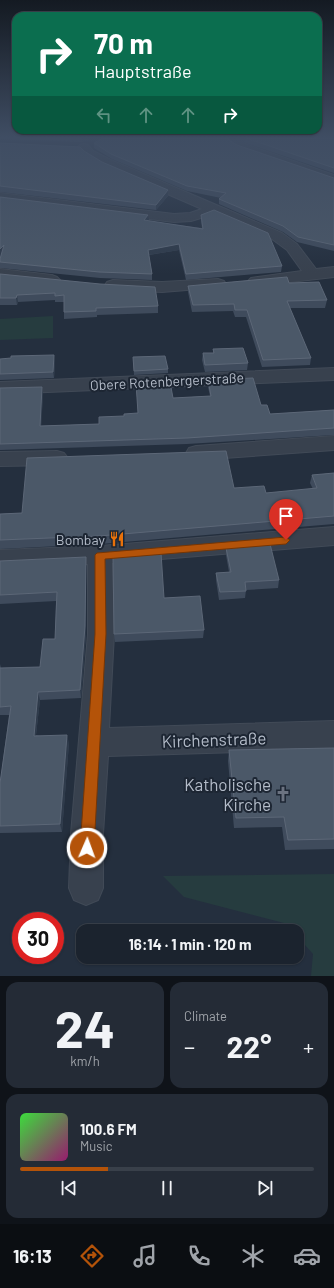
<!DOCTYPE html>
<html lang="en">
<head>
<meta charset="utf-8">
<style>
  :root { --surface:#1b232e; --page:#242b36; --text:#f1f3f6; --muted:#a0a4aa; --line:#39404a; --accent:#b45309 }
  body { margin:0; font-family:Barlow,sans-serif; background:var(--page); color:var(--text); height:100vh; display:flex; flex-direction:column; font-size:15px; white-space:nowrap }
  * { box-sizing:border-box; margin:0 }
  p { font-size:13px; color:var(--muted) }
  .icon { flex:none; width:22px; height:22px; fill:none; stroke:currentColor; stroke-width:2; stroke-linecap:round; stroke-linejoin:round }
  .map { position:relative; height:976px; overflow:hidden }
  .details { display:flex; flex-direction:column; gap:6px; padding:6px; background:#0f1319; flex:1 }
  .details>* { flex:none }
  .top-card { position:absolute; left:12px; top:12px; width:310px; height:122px; border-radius:12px; box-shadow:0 1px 3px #0004,0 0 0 1px var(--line); background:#0b6e4f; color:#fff; overflow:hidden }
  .speed { position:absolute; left:12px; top:912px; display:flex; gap:8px; font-size:20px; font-weight:700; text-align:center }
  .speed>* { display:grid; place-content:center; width:52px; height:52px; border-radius:50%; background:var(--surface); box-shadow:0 1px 3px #0004,0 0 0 1px var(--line); line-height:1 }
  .speed .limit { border:6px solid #d22; background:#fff; color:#111 }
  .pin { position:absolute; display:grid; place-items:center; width:34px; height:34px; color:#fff; margin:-41px -17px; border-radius:50% 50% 50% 0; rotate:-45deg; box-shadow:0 0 4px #0007 }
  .pin .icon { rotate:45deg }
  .me { position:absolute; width:44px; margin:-22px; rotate:2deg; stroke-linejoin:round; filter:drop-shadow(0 0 3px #0008) }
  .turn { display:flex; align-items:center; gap:14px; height:84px; padding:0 16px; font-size:18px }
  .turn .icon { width:52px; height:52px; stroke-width:2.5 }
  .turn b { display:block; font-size:28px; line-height:34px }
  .lanes { display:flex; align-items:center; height:38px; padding:0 16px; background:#0003; justify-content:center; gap:20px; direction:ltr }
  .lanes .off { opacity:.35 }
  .big { font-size:30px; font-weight:700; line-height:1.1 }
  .details .tile { flex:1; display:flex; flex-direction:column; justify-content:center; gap:6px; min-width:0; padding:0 14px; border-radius:12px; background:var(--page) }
  .details .dial { align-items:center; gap:0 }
  .dial b { font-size:52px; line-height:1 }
  .song { display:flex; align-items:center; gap:12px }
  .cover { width:48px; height:48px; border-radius:6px; background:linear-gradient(135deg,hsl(120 70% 55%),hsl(320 70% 35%)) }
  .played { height:4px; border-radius:2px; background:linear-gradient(90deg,var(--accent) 30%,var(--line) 30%) }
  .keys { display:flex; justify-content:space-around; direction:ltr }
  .heat { display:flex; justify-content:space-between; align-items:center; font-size:22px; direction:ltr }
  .details .tiles { flex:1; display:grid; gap:6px; grid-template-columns:1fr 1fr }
  .tile:last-child { grid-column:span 2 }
  .trip { position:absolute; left:76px; top:924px; width:228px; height:40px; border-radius:12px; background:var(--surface); box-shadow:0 1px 3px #0004,0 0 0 1px var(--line); font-weight:700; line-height:40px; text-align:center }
  .menu { display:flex; height:64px; justify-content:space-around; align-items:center; background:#0b0e12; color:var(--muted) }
  .menu .icon { width:28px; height:28px }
  .menu .selected { color:var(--accent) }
  .menu b { font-size:18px; color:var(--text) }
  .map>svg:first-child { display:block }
  .green { fill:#263c3f }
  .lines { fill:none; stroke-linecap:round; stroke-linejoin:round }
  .minor-casing { stroke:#414a57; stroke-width:2 }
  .minor { fill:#38414e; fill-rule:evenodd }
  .wall { fill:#3f4b5c }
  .shaded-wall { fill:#2f3b4b }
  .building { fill:#4b5868; stroke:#5c6777 }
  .route { fill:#b45309; stroke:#753606 }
  .labels { text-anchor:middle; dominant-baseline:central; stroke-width:4; stroke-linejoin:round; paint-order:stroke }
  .street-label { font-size:14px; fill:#b4bcc9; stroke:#1d2633 }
  .poi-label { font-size:14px; fill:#b4bcc9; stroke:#1d2633; text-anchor:end }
  .near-street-label { font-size:17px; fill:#b4bcc9; stroke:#1d2633 }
  .near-poi-label { font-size:17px; fill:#b4bcc9; stroke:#1d2633; text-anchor:end }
</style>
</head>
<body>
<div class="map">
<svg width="334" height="976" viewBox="0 0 334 976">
  <rect width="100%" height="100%" fill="#242f3e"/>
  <g class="green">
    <polygon points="53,316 53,338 0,340 0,319"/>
    <polygon points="334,874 334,976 311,976 313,954 297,936 297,931 292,931 284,923 184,897 163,876"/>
  </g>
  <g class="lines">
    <g class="minor-casing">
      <g id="minor">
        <polygon points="227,138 237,138 245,144 334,175 334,183 237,148 230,144"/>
        <polygon points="84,144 88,145 93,151 111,160 282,233 297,244 316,269 334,267 334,277 256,286 251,284 248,281 251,278 302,271 287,250 272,239 214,214 191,221 174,222 0,201 0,193 174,214 190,213 202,209 103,166 85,155 78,147 80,145"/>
        <polygon points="0,269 52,275 57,277 60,280 57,283 52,285 0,279"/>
        <polygon points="218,279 224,281 226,284 224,287 162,292 113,290 107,288 105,285 107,282 113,280 162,282"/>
        <polygon points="334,368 334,380 0,394 0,382"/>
        <polygon points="334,436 334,450 196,460 189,458 186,453 189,448 196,446"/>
        <polygon points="57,451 64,453 68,458 64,463 57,465 0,466 0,452"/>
        <polygon points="334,527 334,545 112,563 114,634 109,728 334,721 334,749 108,756 103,834 103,888 98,900 86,905 74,900 69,888 71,834 88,634 88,564 0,568 0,550 100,546"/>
      </g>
    </g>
    <use href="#minor" class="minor"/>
  </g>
  <g class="wall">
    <polygon points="0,138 91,138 82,142 0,139"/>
    <polygon points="239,138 334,138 334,173 246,143"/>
    <polygon points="229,140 237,145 334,178 334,251 297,242 283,232 219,204 219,199 221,198 187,191 112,159 94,148 94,143"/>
    <polygon points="0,143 84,151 102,162 168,196 156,210 0,192"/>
    <polygon points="0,197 148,221 202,228 201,221 201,215 282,266 281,272 186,280 179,250 149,255 152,274 152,280 100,278 0,268 0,259 1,254 0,256"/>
    <polygon points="0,274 158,306 158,313 97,315 97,317 64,319 64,302 55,302 55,300 18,302 17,305 0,305"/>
    <polygon points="289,283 327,300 325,308 290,308 311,358 310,365 262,367 246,317 235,317 233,311 192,312 188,292 188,286"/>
    <polygon points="213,349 248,363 247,370 205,372 202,360 203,353 213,353"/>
    <polygon points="133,357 168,369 168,373 134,375"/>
    <polygon points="0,359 55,361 54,378 0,380"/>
    <polygon points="208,380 261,405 270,414 334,410 334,435 187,444 0,450 0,388 43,394 41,426 99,424 124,416 138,413 136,383 173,398 210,396 208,387"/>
    <polygon points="334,473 334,524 100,544 0,549 0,514 22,513 234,488 266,493 313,489 310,483 312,475"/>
    <polygon points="226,548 279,580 278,588 246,590 245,598 219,600 216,580 216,573 229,572 226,555"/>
    <polygon points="0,561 86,566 86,634 81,698 40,700 36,735 69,743 62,832 0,833 0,783 9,715 0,715 0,664 1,668 40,667 55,639 56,601 0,604"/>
    <polygon points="164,598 204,630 203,638 115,642 114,634"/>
    <polygon points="334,748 334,849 285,850 282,827 234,828 228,761 229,750"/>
  </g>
  <g class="shaded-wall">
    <polygon points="81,138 91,138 82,142"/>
    <polygon points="168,190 168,196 156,210 156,205"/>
    <polygon points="148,215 149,220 144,220"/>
    <polygon points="179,244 179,250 148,255 148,250"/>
    <polygon points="4,245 4,251 0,256 0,249"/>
    <polygon points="17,295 18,302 17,305 16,298"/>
    <polygon points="54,355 55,361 54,378 53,372"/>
    <polygon points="42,387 43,394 41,432 40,426"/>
    <polygon points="86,557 86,634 81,698 80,690"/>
    <polygon points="38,692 40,700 35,743 34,736"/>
    <polygon points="67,735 69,743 62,832 60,824"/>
  </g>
  <g class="building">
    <polygon points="103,138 228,138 229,140 237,145 334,178 334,245 298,237 283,226 219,199 226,193 187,186 111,154 94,143"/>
    <polygon points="246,138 334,138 334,168"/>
    <polygon points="0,143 80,147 84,151 102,162 168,190 156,205 0,186"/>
    <polygon points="0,197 148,215 144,220 203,229 201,215 214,210 268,233 282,266 186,274 179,244 148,250 152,274 99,272 0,262 0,259 4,245 0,249"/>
    <polygon points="0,274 100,284 155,287 158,306 96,308 96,311 64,312 64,295 55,296 55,293 17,295 16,298 0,298"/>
    <polygon points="287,277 289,283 319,282 327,300 287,301 311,358 263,360 247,310 235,310 234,304 193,305 188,286"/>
    <polygon points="243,348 248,363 205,365 203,353 214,353 213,349"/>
    <polygon points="54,355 53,372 0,374 0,359 11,358 11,356"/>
    <polygon points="165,356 168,369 134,371 133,357"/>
    <polygon points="253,378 261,405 267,405 270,414 334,410 334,428 187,438 0,444 0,388 42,387 40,426 99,424 99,417 124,416 124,414 138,413 136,383 170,382 173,398 211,396 208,380"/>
    <polygon points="226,451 234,488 264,486 266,493 317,488 312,475 334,473 334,516 99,536 0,540 0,514 22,513 27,458"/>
    <polygon points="270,544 279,580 245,582 246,591 220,592 216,573 231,572 226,548"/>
    <polygon points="161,553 164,598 200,596 204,630 114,634 113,556"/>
    <polygon points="86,557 85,626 80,690 38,692 34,736 67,735 60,824 0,826 0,783 11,706 0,707 0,668 40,667 43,639 55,639 57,592 0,595 0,561"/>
    <polygon points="334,748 334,839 288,840 284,817 236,818 229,750"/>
  </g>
  <linearGradient id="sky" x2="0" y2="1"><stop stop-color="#141a22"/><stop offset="0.5" stop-color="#3f4d63"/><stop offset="1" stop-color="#3f4d63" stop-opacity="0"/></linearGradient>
  <rect width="334" height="274" fill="url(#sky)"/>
  <polygon class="route" points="286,537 290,540 286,544 105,559 106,634 94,848 92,852 87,854 82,852 80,848 95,634 95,555 97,553"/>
  <defs>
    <g id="restaurant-bare" transform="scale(1.2)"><path d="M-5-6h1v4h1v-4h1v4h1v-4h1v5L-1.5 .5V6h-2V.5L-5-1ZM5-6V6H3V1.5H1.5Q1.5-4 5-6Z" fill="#e8710a" stroke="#1d2633" stroke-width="2.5" paint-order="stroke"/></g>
    <g id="church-bare" transform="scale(1.2)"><path d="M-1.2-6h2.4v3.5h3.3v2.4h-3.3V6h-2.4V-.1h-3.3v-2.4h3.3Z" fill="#6b7280" stroke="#1d2633" stroke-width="2.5" paint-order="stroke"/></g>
  </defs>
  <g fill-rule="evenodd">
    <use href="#restaurant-bare" x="117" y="539"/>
    <use href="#church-bare" x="283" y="794"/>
  </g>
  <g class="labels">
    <g class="street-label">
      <text transform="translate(167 381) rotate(-3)">Obere Rotenbergerstraße</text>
    </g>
    <g class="poi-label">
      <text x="105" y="539">Bombay</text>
    </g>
    <g class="near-street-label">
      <text transform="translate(214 739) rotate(-2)">Kirchenstraße</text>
    </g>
    <g class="near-poi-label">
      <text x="271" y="784">Katholische<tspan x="271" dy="20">Kirche</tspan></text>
    </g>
  </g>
</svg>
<div class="speed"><div class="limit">30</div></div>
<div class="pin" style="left:286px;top:540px;background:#d93025"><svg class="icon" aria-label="arrive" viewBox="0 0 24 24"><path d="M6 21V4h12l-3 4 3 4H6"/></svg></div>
<svg class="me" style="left:87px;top:848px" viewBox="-20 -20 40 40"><circle r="17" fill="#b45309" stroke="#fff" stroke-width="3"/><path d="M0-11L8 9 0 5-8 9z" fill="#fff"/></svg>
<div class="trip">16:14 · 1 min · 120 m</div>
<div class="top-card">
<div class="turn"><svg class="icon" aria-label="right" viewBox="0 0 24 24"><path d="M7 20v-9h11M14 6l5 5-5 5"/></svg><div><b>70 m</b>Hauptstraße</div></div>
<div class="lanes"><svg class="icon off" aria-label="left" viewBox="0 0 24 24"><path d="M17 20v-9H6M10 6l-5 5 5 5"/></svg><svg class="icon off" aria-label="ahead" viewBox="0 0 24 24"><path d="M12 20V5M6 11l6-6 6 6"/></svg><svg class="icon off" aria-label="ahead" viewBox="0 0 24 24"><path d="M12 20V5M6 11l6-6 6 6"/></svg><svg class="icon" aria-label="right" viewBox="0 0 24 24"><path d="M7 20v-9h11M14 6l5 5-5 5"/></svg></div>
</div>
</div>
<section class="details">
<div class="tiles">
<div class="tile dial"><b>24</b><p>km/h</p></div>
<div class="tile"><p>Climate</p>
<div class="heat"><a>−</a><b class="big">22°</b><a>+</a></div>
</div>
<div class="tile">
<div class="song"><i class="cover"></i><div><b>100.6 FM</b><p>Music</p></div></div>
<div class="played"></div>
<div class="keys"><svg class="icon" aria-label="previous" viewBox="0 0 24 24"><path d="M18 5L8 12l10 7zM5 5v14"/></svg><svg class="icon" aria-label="pause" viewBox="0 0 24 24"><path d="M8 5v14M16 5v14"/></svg><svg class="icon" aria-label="next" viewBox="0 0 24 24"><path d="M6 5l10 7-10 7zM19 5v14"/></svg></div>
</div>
</div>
</section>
<nav class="menu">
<b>16:13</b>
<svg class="icon selected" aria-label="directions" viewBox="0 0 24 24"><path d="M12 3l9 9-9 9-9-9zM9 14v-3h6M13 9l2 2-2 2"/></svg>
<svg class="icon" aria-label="music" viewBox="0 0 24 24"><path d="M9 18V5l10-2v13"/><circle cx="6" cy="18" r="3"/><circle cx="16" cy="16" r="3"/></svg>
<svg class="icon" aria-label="phone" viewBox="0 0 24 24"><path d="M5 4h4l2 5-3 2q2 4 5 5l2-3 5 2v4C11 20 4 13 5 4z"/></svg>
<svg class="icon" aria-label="climate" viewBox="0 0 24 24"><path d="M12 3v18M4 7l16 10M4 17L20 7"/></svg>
<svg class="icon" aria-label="car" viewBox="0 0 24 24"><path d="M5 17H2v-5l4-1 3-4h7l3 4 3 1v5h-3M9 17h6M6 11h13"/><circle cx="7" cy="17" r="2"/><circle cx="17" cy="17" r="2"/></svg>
</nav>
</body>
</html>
